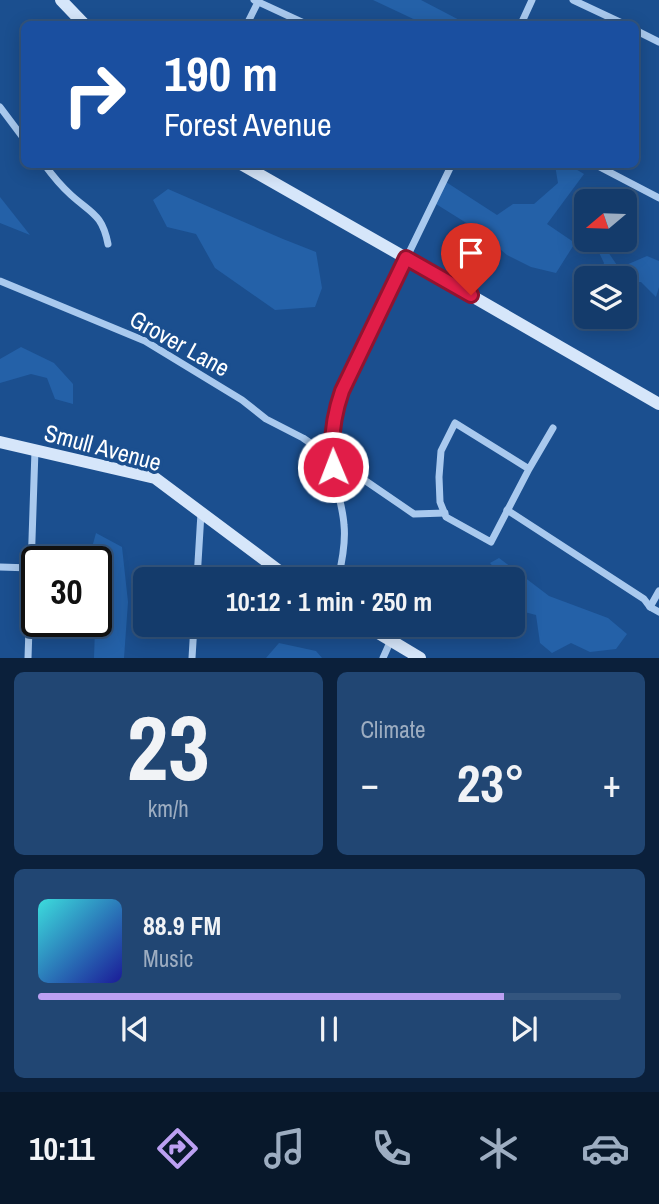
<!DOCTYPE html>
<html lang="en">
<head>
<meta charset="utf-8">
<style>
  :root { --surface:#143b6b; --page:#214673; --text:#f1f3f6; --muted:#9dadc1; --line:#33557e; --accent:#bca0f2 }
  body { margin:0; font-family:"Archivo Narrow",sans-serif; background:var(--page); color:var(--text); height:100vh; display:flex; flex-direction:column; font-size:26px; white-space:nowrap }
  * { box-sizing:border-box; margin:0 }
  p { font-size:23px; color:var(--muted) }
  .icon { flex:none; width:38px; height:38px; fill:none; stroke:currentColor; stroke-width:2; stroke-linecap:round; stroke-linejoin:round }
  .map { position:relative; height:658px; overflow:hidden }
  .panel { display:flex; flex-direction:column; gap:14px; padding:14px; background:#0b203b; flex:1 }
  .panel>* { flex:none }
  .top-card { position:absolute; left:21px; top:21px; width:618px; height:147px; border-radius:10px; box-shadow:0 4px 18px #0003,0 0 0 2px var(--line); background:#1a4fa0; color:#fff; overflow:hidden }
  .needle { width:46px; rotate:251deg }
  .controls { position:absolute; left:574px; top:189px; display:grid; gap:14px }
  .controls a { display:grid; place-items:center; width:63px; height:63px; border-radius:10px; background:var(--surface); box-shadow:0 4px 18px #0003,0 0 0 2px var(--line); font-size:35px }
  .speed { position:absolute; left:21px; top:546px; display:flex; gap:14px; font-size:35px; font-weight:700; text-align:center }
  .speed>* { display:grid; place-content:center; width:91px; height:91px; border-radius:50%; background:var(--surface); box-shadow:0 4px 18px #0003,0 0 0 2px var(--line); line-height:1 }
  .speed .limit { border:4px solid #111; border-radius:10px; background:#fff; color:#111 }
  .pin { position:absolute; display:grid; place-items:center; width:60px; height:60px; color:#fff; margin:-72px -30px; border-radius:50% 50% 50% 0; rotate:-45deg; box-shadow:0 0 7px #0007 }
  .pin .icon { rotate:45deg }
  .me { position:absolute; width:77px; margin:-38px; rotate:359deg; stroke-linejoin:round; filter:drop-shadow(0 0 5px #0008) }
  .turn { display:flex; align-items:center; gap:24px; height:147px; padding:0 28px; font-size:32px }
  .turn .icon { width:91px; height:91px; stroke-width:2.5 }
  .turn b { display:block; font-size:49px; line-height:60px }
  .big { font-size:52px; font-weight:700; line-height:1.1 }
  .panel .card { flex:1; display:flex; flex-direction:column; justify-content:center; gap:10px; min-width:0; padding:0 24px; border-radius:10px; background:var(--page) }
  .panel .dial { align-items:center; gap:0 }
  .dial b { font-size:91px; line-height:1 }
  .song { display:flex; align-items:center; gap:21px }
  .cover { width:84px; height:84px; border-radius:10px; background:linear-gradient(135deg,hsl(180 70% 55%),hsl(240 70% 35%)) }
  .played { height:7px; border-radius:4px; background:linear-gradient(90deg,var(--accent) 80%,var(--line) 80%) }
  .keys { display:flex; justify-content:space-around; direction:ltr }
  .heat { display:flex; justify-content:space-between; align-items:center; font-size:38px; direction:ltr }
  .panel .tiles { flex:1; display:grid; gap:14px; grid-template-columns:1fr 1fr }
  .card:last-child { grid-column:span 2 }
  .trip { position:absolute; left:133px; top:567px; width:392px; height:70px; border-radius:10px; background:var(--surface); box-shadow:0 4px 18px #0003,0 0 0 2px var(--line); font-weight:700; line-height:70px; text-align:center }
  .dock { display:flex; height:112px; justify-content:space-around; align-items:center; background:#08182b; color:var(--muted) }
  .dock .icon { width:49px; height:49px }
  .dock .on { color:var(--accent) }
  .dock b { font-size:32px; color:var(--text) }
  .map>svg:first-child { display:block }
  .green { fill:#2461a8 }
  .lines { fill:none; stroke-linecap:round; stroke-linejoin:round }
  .street { stroke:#a9c9ee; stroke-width:7 }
  .secondary { stroke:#d6e6fa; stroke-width:12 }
  .route-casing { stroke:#92132f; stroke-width:18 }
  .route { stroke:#e11d48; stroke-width:12 }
  .labels { text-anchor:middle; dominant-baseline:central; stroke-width:7; stroke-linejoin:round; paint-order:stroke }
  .street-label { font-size:24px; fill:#fff; stroke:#1b4f8f }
</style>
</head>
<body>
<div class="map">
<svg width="659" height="658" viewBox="0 0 659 658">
  <rect width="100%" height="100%" fill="#1b4f8f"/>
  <g class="green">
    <polygon points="373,0 421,0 467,24 424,24"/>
    <polygon points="555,165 569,165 584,174 547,224 575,243 556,273 531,267 507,255 476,229 436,204 446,182 497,215 513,204 534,204 558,183"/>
    <polygon points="168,189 283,239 316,252 322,288 315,307 275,310 215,268 196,234 167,227 153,200"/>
    <polygon points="0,197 30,235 0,223"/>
    <polygon points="593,240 616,240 608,252 619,268 647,256 659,261 659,287 656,297 641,282 625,282 625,278 597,278 604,263"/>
    <polygon points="21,347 54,363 73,384 73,404 55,399 47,378 31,374 0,383 0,359"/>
    <polygon points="96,533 122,547 128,602 124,658 94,658 95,628 93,621 96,621 96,562 88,562"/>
    <polygon points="499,558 549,596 608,618 627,634 616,649 590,652 571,643 552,653 540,643 536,615 513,609 513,579 504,579 490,563"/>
    <polygon points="279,643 316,651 322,658 266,658"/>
  </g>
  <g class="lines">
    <g class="street">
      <polyline points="254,0 306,24"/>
      <polyline points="573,0 624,24"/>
      <polyline points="247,24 258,2"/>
      <polyline points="521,24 532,0"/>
      <polyline points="635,30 659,42"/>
      <polyline points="0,107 24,139"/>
      <path d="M 44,164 C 52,175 61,186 71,195 C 92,214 102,214 108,244"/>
      <polyline points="594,164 659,198"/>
      <polyline points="0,281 145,341 242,400 266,419 303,438 414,514 445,513"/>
      <polyline points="529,469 455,423 441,451 439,477 440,502 446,517 491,542 529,469 553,428"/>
      <polyline points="507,510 644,599 650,607 659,612"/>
      <polyline points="0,567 31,568"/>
      <polyline points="197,579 201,513"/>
      <path d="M 338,579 C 342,562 346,543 344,525 C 343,509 338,493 334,477 C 329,448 332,420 342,391 L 452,164"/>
      <polyline points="650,607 659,591"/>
      <polyline points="28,658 35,450"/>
      <polyline points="192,658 194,625"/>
      <polyline points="383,658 391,640"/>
    </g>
    <g class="secondary">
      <polyline points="61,0 84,24"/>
      <polyline points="241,164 406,258 659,404"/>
      <polyline points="0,442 155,478 290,579"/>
      <polyline points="365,625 420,658"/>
    </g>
  </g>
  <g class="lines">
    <g class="route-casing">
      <path id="route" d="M 333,467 C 330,441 333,417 342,391 L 406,258 L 471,295"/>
    </g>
    <use href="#route" class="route"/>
  </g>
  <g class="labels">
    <g class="street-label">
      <text transform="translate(180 343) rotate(29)">Grover Lane</text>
      <text transform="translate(103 447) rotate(15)">Smull Avenue</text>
    </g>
  </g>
</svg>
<div class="controls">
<a><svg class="needle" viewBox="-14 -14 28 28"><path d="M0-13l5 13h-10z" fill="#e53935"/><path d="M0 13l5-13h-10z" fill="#9dadc1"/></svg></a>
<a><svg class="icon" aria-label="layers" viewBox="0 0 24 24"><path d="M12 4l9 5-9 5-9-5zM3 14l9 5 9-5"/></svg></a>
</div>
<div class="speed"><div class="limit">30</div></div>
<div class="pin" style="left:471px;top:295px;background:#d93025"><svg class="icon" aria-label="arrive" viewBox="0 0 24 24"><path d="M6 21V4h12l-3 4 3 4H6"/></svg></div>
<svg class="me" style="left:333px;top:467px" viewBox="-20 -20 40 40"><circle r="17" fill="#e11d48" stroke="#fff" stroke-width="3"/><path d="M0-11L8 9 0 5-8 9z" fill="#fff"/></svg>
<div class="trip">10:12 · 1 min · 250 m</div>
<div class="top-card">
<div class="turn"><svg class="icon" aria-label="right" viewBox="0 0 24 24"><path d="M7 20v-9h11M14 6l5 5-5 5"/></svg><div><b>190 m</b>Forest Avenue</div></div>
</div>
</div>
<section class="panel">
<div class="tiles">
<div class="card dial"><b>23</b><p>km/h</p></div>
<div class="card"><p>Climate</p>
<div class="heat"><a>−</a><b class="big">23°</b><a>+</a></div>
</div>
<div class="card">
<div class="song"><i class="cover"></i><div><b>88.9 FM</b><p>Music</p></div></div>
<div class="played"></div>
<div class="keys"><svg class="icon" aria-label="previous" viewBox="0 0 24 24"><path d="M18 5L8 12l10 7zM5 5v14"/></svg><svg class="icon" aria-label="pause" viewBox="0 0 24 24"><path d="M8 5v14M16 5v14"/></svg><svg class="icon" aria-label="next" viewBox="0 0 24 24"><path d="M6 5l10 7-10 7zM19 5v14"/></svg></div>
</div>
</div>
</section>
<nav class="dock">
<b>10:11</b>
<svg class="icon on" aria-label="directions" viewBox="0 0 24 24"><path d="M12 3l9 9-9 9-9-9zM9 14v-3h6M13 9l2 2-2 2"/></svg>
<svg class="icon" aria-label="music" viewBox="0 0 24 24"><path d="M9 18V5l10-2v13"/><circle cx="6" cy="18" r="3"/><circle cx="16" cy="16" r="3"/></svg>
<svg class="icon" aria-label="phone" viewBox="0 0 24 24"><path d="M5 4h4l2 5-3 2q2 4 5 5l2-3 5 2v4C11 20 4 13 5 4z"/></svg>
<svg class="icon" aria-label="climate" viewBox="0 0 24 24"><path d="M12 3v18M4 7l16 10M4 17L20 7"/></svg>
<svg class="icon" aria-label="car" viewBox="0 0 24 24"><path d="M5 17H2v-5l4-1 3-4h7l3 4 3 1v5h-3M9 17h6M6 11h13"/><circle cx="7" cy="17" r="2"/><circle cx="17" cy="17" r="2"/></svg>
</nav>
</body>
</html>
